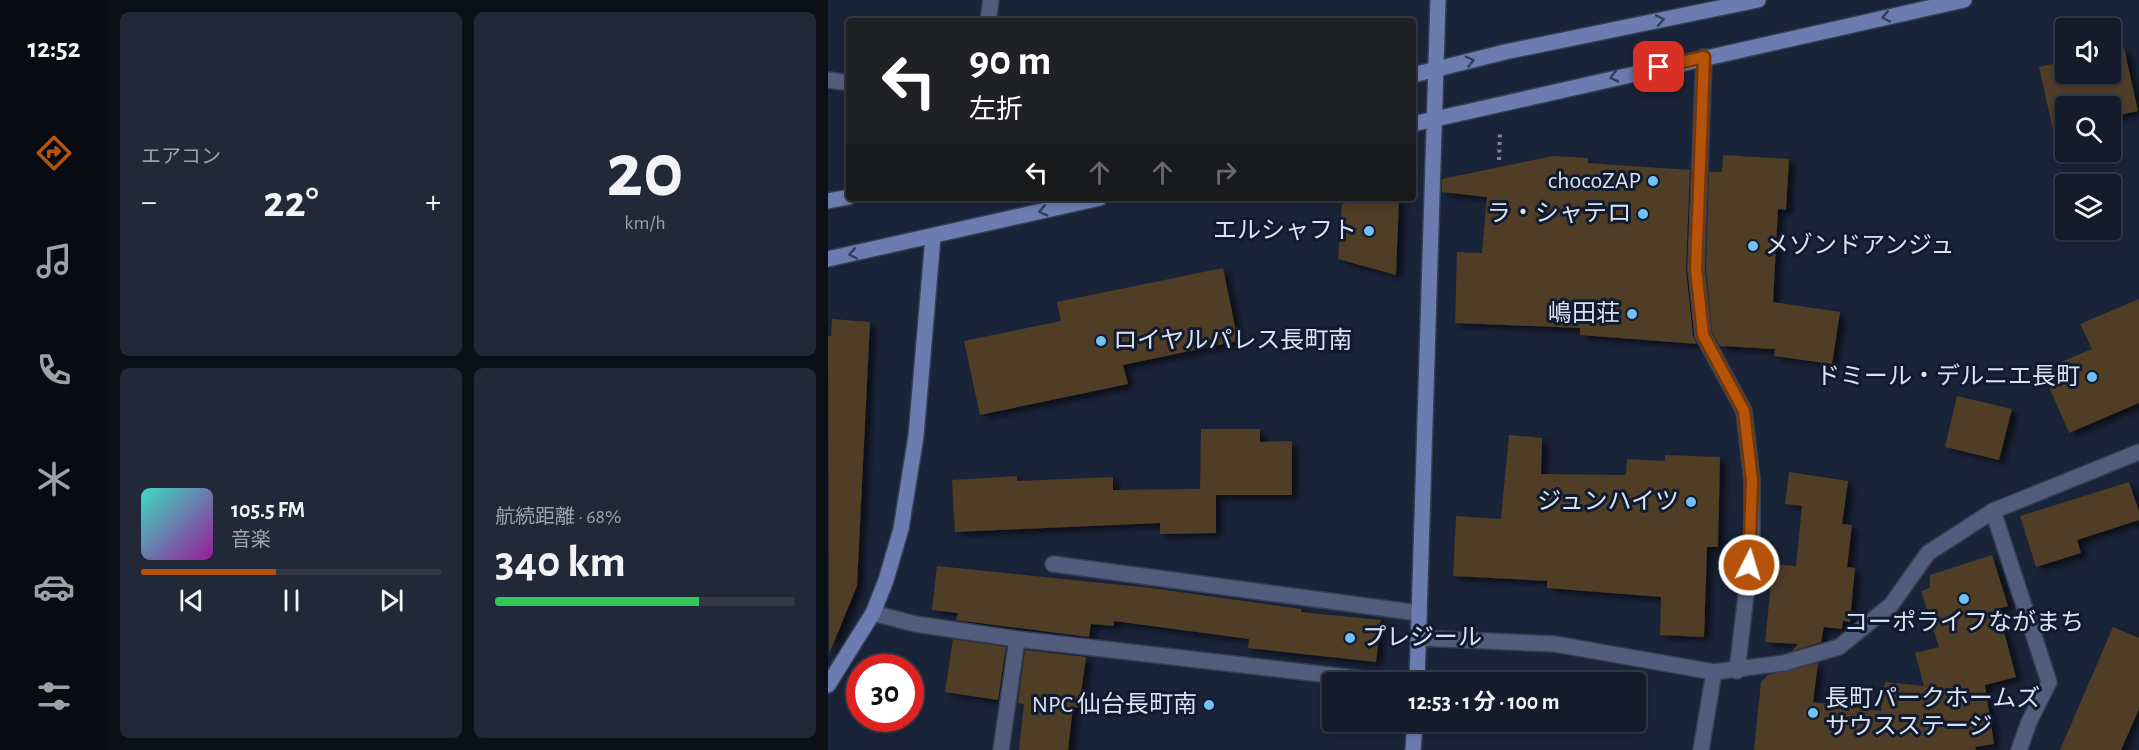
<!DOCTYPE html>
<html lang="ja">
<head>
<meta charset="utf-8">
<style>
  :root { --surface:#141b2b; --page:#212837; --text:#f1f3f6; --muted:#9da1a9; --line:#333947; --accent:#b45309 }
  body { margin:0; font-family:"Alegreya Sans","Noto Sans JP",sans-serif; background:var(--page); color:var(--text); height:100vh; display:flex; flex-direction:column; font-size:22px; white-space:nowrap }
  * { box-sizing:border-box; margin:0 }
  p { font-size:20px; color:var(--muted) }
  .icon { flex:none; width:33px; height:33px; fill:none; stroke:currentColor; stroke-width:2; stroke-linecap:round; stroke-linejoin:round }
  .map { position:relative; flex:1; overflow:hidden }
  .sheet { display:flex; flex-direction:column; gap:12px; padding:12px; background:#0b0f18; width:720px }
  .sheet>* { flex:none }
  .banner { position:absolute; left:18px; top:18px; width:570px; height:183px; border-radius:6px; box-shadow:0 3px 9px #0003,0 0 0 2px var(--line); background:#202124; color:#fff; overflow:hidden }
  .fabs { position:absolute; left:1227px; top:18px; display:grid; gap:12px }
  .fabs a { display:grid; place-items:center; width:66px; height:66px; border-radius:6px; background:var(--surface); box-shadow:0 3px 9px #0003,0 0 0 2px var(--line); font-size:30px }
  .speed { position:absolute; left:18px; top:654px; display:flex; gap:12px; font-size:30px; font-weight:700; text-align:center }
  .speed>* { display:grid; place-content:center; width:78px; height:78px; border-radius:50%; background:var(--surface); box-shadow:0 3px 9px #0003,0 0 0 2px var(--line); line-height:1 }
  .speed .limit { border:9px solid #d22; background:#fff; color:#111 }
  .pin { position:absolute; display:grid; place-items:center; width:51px; height:51px; color:#fff; margin:-26px; border-radius:12px; box-shadow:0 3px 9px #0006 }
  .me { position:absolute; width:66px; margin:-33px; rotate:5deg; stroke-linejoin:round; filter:drop-shadow(0 0 4px #0008) }
  .turn { display:flex; align-items:center; gap:21px; height:126px; padding:0 24px; font-size:27px }
  .turn .icon { width:78px; height:78px; stroke-width:2.5 }
  .turn b { display:block; font-size:42px; line-height:51px }
  .lanes { display:flex; align-items:center; height:57px; padding:0 24px; background:#0003; justify-content:center; gap:30px; direction:ltr }
  .lanes .off { opacity:.35 }
  .big { font-size:45px; font-weight:700; line-height:1.1 }
  .sheet .tile { flex:1; display:flex; flex-direction:column; justify-content:center; gap:9px; min-width:0; padding:0 21px; border-radius:9px; background:var(--page) }
  .sheet .dial { align-items:center; gap:0 }
  .dial b { font-size:78px; line-height:1 }
  .song { display:flex; align-items:center; gap:18px }
  .cover { width:72px; height:72px; border-radius:9px; background:linear-gradient(135deg,hsl(170 70% 55%),hsl(300 70% 35%)) }
  .played { height:6px; border-radius:3px; background:linear-gradient(90deg,var(--accent) 45%,var(--line) 45%) }
  .keys { display:flex; justify-content:space-around; direction:ltr }
  .heat { display:flex; justify-content:space-between; align-items:center; font-size:33px; direction:ltr }
  .charge { height:9px; border-radius:4px; background:linear-gradient(90deg,#34c759 68%,var(--line) 0) }
  .sheet .tiles { flex:1; display:grid; gap:12px; grid-template-columns:repeat(2,1fr) }
  .trip { position:absolute; left:494px; top:672px; width:324px; height:60px; border-radius:6px; background:var(--surface); box-shadow:0 3px 9px #0003,0 0 0 2px var(--line); font-weight:700; line-height:60px; text-align:center }
  main { display:flex; flex:1; min-height:0 }
  .tabs { display:flex; flex-direction:column; width:108px; justify-content:space-around; align-items:center; background:#080b11; color:var(--muted) }
  .tabs .icon { width:42px; height:42px }
  .tabs .selected { color:var(--accent) }
  .tabs b { font-size:27px; color:var(--text) }
  .map>svg:first-child { display:block }
  .building { fill:#4f3c27; filter:url(#shadow) }
  .lines { fill:none; stroke-linecap:round; stroke-linejoin:round }
  .street-casing { stroke:#353f53; stroke-width:18 }
  .secondary-casing { stroke:#353f53; stroke-width:18 }
  .path { stroke:#7c8597; stroke-width:4; stroke-dasharray:3 4.5; stroke-linecap:butt }
  .street { stroke:#525d7d; stroke-width:15 }
  .secondary { stroke:#6b7db0; stroke-width:15 }
  .oneway { stroke:#303d5c }
  .route-casing { stroke:#753606; stroke-width:15 }
  .route { stroke:#b45309; stroke-width:10 }
  .poi-dot { fill:#71c1f5; stroke:#111b2f; stroke-width:2 }
  .labels { text-anchor:middle; dominant-baseline:central; stroke-width:6; stroke-linejoin:round; paint-order:stroke }
  .poi-label { font-size:24px; fill:#dae2f0; stroke:#111b2f; text-anchor:end }
</style>
</head>
<body>
<main>
<nav class="tabs">
<b>12:52</b>
<svg class="icon selected" aria-label="directions" viewBox="0 0 24 24"><path d="M12 3l9 9-9 9-9-9zM9 14v-3h6M13 9l2 2-2 2"/></svg>
<svg class="icon" aria-label="music" viewBox="0 0 24 24"><path d="M9 18V5l10-2v13"/><circle cx="6" cy="18" r="3"/><circle cx="16" cy="16" r="3"/></svg>
<svg class="icon" aria-label="phone" viewBox="0 0 24 24"><path d="M5 4h4l2 5-3 2q2 4 5 5l2-3 5 2v4C11 20 4 13 5 4z"/></svg>
<svg class="icon" aria-label="climate" viewBox="0 0 24 24"><path d="M12 3v18M4 7l16 10M4 17L20 7"/></svg>
<svg class="icon" aria-label="car" viewBox="0 0 24 24"><path d="M5 17H2v-5l4-1 3-4h7l3 4 3 1v5h-3M9 17h6M6 11h13"/><circle cx="7" cy="17" r="2"/><circle cx="17" cy="17" r="2"/></svg>
<svg class="icon" aria-label="filters" viewBox="0 0 24 24"><path d="M4 7h16M4 17h16"/><circle cx="9" cy="7" r="2"/><circle cx="15" cy="17" r="2"/></svg>
</nav>
<section class="sheet">
<div class="tiles">
<div class="tile"><p>エアコン</p>
<div class="heat"><a>−</a><b class="big">22°</b><a>+</a></div>
</div>
<div class="tile dial"><b>20</b><p>km/h</p></div>
<div class="tile">
<div class="song"><i class="cover"></i><div><b>105.5 FM</b><p>音楽</p></div></div>
<div class="played"></div>
<div class="keys"><svg class="icon" aria-label="previous" viewBox="0 0 24 24"><path d="M18 5L8 12l10 7zM5 5v14"/></svg><svg class="icon" aria-label="pause" viewBox="0 0 24 24"><path d="M8 5v14M16 5v14"/></svg><svg class="icon" aria-label="next" viewBox="0 0 24 24"><path d="M6 5l10 7-10 7zM19 5v14"/></svg></div>
</div>
<div class="tile"><p>航続距離 · 68%</p><b class="big">340 km</b><div class="charge"></div></div>
</div>
</section>
<div class="map">
<svg width="1311" height="750" viewBox="0 0 1311 750">
  <defs>
    <filter id="shadow"><feDropShadow dx="6" dy="4" stdDeviation="3" flood-color="#0009"/></filter>
  </defs>
  <rect width="100%" height="100%" fill="#1a2439"/>
  <g class="building">
    <polygon points="1296,48 1310,111 1282,117 1282,106 1238,106 1238,127 1225,130 1211,67 1238,61 1238,74 1282,74 1282,51"/>
    <polygon points="895,155 961,159 958,210 950,209 945,302 1012,312 1004,364 946,356 947,349 892,346 884,332 878,268 881,172 894,172"/>
    <polygon points="725,156 760,158 760,163 862,170 858,269 865,336 869,344 752,335 752,328 627,323 629,252 654,253 659,197 614,192 614,179"/>
    <polygon points="540,198 571,198 568,275 510,259 514,204"/>
    <polygon points="395,268 410,341 295,365 300,384 152,415 136,341 233,321 229,302"/>
    <polygon points="1311,299 1311,403 1241,433 1214,370 1264,349 1252,324"/>
    <polygon points="4,319 42,322 29,586 1,654 0,336 3,336"/>
    <polygon points="1129,396 1184,409 1171,460 1117,447"/>
    <polygon points="373,429 432,429 432,442 464,441 464,495 388,495 388,533 332,534 332,523 127,532 124,480 189,476 189,481 285,477 285,490 372,489"/>
    <polygon points="681,435 714,438 713,474 798,475 799,459 837,461 837,455 892,457 890,547 879,547 876,637 832,635 833,597 719,588 719,581 625,576 628,516 673,519"/>
    <polygon points="961,472 1020,481 1014,524 1024,525 1019,567 1027,568 1022,622 1015,621 1014,629 996,627 993,642 964,651 970,644 937,642 945,564 968,566 974,506 957,504"/>
    <polygon points="1301,482 1311,511 1311,520 1249,540 1253,553 1208,567 1192,516"/>
    <polygon points="1164,555 1180,606 1170,609 1188,677 1157,685 1166,744 1147,747 1148,750 926,750 933,682 940,675 990,663 985,702 1053,711 1057,682 1096,686 1087,653 1111,647 1093,591 1102,588 1102,575"/>
    <polygon points="109,566 323,588 473,609 473,612 553,620 548,662 420,648 421,639 286,621 286,626 263,624 261,637 128,620 130,613 104,610"/>
    <polygon points="1285,627 1311,638 1311,709 1293,750 1232,750"/>
    <polygon points="125,639 178,647 170,700 117,692"/>
    <polygon points="197,650 258,657 251,708 245,707 240,750 191,750 196,704 190,703"/>
  </g>
  <g class="lines">
    <g class="street-casing">
      <g id="street">
        <polyline points="160,21 163,0"/>
        <polyline points="876,57 868,268 875,335 916,411 924,481 924,544 909,671"/>
        <polyline points="0,80 21,83"/>
        <polyline points="1165,511 1221,682 1201,722 1191,750"/>
        <polyline points="225,564 591,613"/>
        <polyline points="45,613 87,624 189,639 562,682"/>
        <polyline points="591,638 727,644 886,672 956,663 1011,647 1063,605 1100,553 1165,511 1311,452"/>
        <polyline points="173,750 189,639"/>
        <polyline points="873,750 886,672"/>
      </g>
    </g>
    <g class="secondary-casing">
      <g id="secondary">
        <polyline points="585,75 677,52 930,0"/>
        <polyline points="585,124 1136,0"/>
        <polyline points="0,201 21,197"/>
        <polyline points="0,259 272,198"/>
        <polyline points="589,682 610,0"/>
        <polyline points="0,685 45,613 58,580 73,529 88,436 105,237"/>
        <polyline points="585,750 587,722"/>
      </g>
    </g>
    <polyline class="path" points="671,160 672,132"/>
    <use href="#street" class="street"/>
    <use href="#secondary" class="secondary"/>
  </g>
  <defs><path id="oneway-chevron" d="M-2-3.5L2.5 0L-2 3.5" fill="none" stroke-width="1.6" stroke-linecap="round" stroke-linejoin="round" transform="scale(1.5)"/></defs>
  <g class="oneway">
    <use href="#oneway-chevron" transform="translate(1058 17) rotate(168)"/>
    <use href="#oneway-chevron" transform="translate(832 20) rotate(-11)"/>
    <use href="#oneway-chevron" transform="translate(642 61) rotate(-15)"/>
    <use href="#oneway-chevron" transform="translate(786 77) rotate(167)"/>
    <use href="#oneway-chevron" transform="translate(215 211) rotate(167)"/>
    <use href="#oneway-chevron" transform="translate(25 254) rotate(168)"/>
  </g>
  <g class="lines">
    <g class="route-casing">
      <polyline id="route" points="831,67 876,57 868,268 875,335 916,411 924,481 921,565"/>
    </g>
    <use href="#route" class="route"/>
  </g>
  <g class="poi-dot">
    <circle cx="825" cy="181" r="6"/>
    <circle cx="815" cy="214" r="6"/>
    <circle cx="541" cy="231" r="6"/>
    <circle cx="925" cy="246" r="6"/>
    <circle cx="804" cy="314" r="6"/>
    <circle cx="273" cy="341" r="6"/>
    <circle cx="1264" cy="377" r="6"/>
    <circle cx="863" cy="502" r="6"/>
    <circle cx="1136" cy="599" r="6"/>
    <circle cx="522" cy="638" r="6"/>
    <circle cx="381" cy="705" r="6"/>
    <circle cx="985" cy="713" r="6"/>
  </g>
  <g class="labels">
    <g class="poi-label">
      <text x="813" y="181">chocoZAP</text>
      <text x="803" y="214">ラ・シャテロ</text>
      <text x="529" y="231">エルシャフト</text>
      <text x="937" y="246" text-anchor="start">メゾンドアンジュ</text>
      <text x="792" y="314">嶋田荘</text>
      <text x="285" y="341" text-anchor="start">ロイヤルパレス長町南</text>
      <text x="1252" y="377">ドミール・デルニエ長町</text>
      <text x="851" y="502">ジュンハイツ</text>
      <text x="1136" y="623" text-anchor="middle">コーポライフながまち</text>
      <text x="534" y="638" text-anchor="start">プレジール</text>
      <text x="997" y="699" text-anchor="start">長町パークホームズ<tspan x="997" dy="28">サウスステージ</tspan></text>
      <text x="369" y="705">NPC 仙台長町南</text>
    </g>
  </g>
</svg>
<div class="fabs">
<a><svg class="icon" aria-label="sound" viewBox="0 0 24 24"><path d="M4 9h4l5-4v14l-5-4H4zM17 9q2 3 0 6"/></svg></a>
<a><svg class="icon" aria-label="search" viewBox="0 0 24 24"><circle cx="10" cy="10" r="6"/><path d="M15 15l6 6"/></svg></a>
<a><svg class="icon" aria-label="layers" viewBox="0 0 24 24"><path d="M12 4l9 5-9 5-9-5zM3 14l9 5 9-5"/></svg></a>
</div>
<div class="speed"><div class="limit">30</div></div>
<div class="pin" style="left:831px;top:67px;background:#d93025"><svg class="icon" aria-label="arrive" viewBox="0 0 24 24"><path d="M6 21V4h12l-3 4 3 4H6"/></svg></div>
<svg class="me" style="left:921px;top:565px" viewBox="-20 -20 40 40"><circle r="17" fill="#b45309" stroke="#fff" stroke-width="3"/><path d="M0-11L8 9 0 5-8 9z" fill="#fff"/></svg>
<div class="trip">12:53 · 1 分 · 100 m</div>
<div class="banner">
<div class="turn"><svg class="icon" aria-label="left" viewBox="0 0 24 24"><path d="M17 20v-9H6M10 6l-5 5 5 5"/></svg><div><b>90 m</b>左折</div></div>
<div class="lanes"><svg class="icon" aria-label="left" viewBox="0 0 24 24"><path d="M17 20v-9H6M10 6l-5 5 5 5"/></svg><svg class="icon off" aria-label="ahead" viewBox="0 0 24 24"><path d="M12 20V5M6 11l6-6 6 6"/></svg><svg class="icon off" aria-label="ahead" viewBox="0 0 24 24"><path d="M12 20V5M6 11l6-6 6 6"/></svg><svg class="icon off" aria-label="right" viewBox="0 0 24 24"><path d="M7 20v-9h11M14 6l5 5-5 5"/></svg></div>
</div>
</div>
</main>
</body>
</html>
